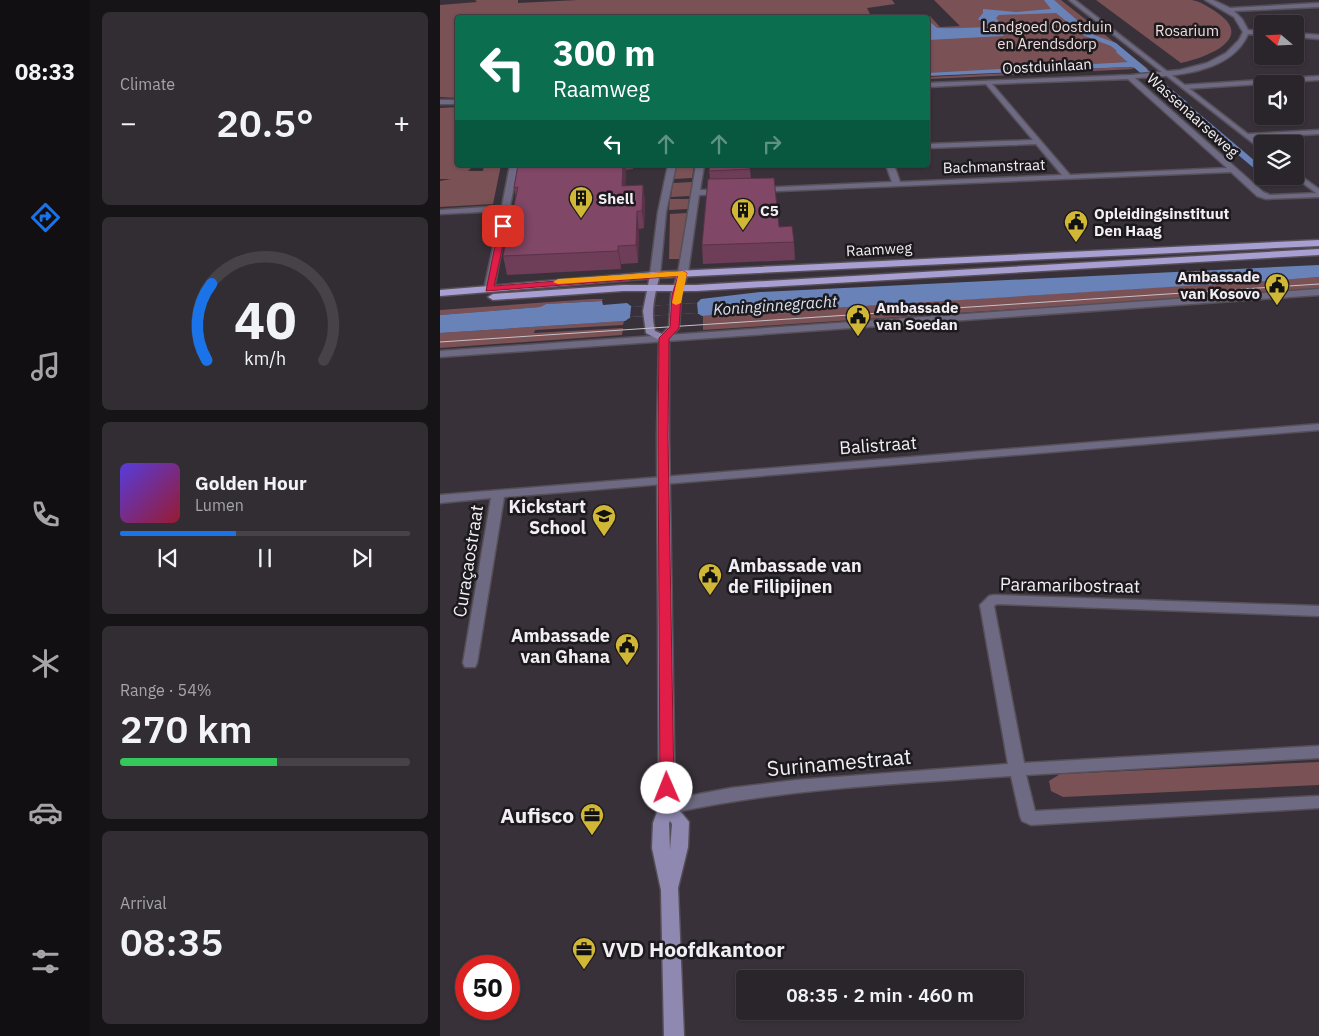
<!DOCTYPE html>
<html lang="en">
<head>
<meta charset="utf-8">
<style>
  :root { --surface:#2a252b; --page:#322d33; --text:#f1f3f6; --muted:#a5a5a9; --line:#464247; --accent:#1a73e8 }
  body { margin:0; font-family:"IBM Plex Sans",sans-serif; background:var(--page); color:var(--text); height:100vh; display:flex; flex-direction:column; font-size:19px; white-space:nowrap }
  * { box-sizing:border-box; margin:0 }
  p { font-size:16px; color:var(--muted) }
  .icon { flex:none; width:28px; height:28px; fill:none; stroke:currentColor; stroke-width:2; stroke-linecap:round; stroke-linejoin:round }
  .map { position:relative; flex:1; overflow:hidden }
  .sheet { display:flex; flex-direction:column; gap:12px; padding:12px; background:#171418; width:350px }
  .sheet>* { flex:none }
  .top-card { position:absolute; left:15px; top:15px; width:475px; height:152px; border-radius:5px; box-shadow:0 1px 4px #0004,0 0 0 1px var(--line); background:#0b6e4f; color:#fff; overflow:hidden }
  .needle { width:32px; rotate:289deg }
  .fabs { position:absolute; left:814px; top:15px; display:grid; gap:10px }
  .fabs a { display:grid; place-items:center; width:50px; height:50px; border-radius:5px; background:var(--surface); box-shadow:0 1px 4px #0004,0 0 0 1px var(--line); font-size:25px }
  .speed { position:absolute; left:15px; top:955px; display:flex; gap:10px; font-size:25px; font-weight:700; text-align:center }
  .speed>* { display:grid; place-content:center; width:65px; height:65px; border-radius:50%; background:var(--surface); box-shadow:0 1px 4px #0004,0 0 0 1px var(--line); line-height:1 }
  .speed .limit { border:8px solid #d22; background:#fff; color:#111 }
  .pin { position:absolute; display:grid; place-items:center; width:42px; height:42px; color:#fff; margin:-21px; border-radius:10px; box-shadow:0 2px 8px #0006 }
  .me { position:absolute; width:55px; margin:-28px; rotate:359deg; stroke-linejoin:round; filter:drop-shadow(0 0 4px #0008) }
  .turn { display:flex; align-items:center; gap:18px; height:105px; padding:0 15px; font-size:22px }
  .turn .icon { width:65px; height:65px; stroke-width:2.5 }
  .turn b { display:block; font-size:35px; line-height:42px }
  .lanes { display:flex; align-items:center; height:48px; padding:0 15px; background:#0003; justify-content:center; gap:25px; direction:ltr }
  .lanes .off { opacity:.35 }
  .big { font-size:38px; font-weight:600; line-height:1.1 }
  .sheet .card { flex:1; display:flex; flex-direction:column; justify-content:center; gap:8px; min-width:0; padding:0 18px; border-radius:8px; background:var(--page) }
  .sheet .dial { align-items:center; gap:0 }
  .dial svg { height:130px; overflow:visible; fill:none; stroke:var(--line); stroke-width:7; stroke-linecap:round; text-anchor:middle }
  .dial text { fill:var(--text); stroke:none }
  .song { display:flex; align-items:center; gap:15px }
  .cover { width:60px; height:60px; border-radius:8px; background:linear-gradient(135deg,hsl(250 70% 55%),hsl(350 70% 35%)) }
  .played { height:5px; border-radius:2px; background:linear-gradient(90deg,var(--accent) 40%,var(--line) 40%) }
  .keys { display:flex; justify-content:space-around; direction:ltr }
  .heat { display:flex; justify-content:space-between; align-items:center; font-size:28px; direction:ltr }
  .charge { height:8px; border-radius:4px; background:linear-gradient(90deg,#34c759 54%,var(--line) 0) }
  .trip { position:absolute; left:296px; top:970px; width:288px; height:50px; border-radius:5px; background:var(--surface); box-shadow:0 1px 4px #0004,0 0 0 1px var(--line); font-weight:600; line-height:50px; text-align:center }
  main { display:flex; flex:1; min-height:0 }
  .dock { display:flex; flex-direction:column; width:90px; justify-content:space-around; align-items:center; background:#110f11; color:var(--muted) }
  .dock .icon { width:35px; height:35px }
  .dock .on { color:var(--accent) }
  .dock b { font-size:22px; color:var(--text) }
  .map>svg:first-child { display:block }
  .green { fill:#7a5154 }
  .water { fill:#6983b9 }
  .pier { fill:#383139 }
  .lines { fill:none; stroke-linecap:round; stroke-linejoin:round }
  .canal { fill:#6983b9; fill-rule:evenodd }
  .minor-casing { stroke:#564f57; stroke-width:3 }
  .tertiary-casing { stroke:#564f57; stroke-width:3 }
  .secondary-casing { stroke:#564f57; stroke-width:3 }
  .primary-casing { stroke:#564f57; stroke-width:3 }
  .minor { fill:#6e6a83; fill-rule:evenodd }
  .tertiary { fill:#6e6a83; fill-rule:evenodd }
  .secondary { fill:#8f88b0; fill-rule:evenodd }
  .primary { fill:#a89fd3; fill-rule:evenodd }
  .tram { stroke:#c6c1c7; stroke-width:1 }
  .wall { fill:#6e3d58 }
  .shaded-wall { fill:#5a3247 }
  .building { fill:#804766; stroke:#5a3247 }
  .route { fill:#e11d48; stroke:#92132f }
  .slow { fill:#f59e0b }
  .labels { text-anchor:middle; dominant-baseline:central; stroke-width:5; stroke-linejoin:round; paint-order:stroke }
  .far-park-label { font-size:15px; fill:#f1dcdd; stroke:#1d1a1e }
  .far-street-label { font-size:15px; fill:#f2eef4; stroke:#1d1a1e }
  .far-poi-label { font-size:15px; font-weight:bold; fill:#f2eef4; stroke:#1d1a1e; text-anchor:start }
  .far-water-label { font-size:16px; font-style:italic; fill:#d8e0f0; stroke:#1d1a1e }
  .street-label { font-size:18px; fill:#f2eef4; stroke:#1d1a1e }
  .poi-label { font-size:18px; font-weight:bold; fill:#f2eef4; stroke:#1d1a1e; text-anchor:end }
  .near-street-label { font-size:21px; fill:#f2eef4; stroke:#1d1a1e }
  .near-poi-label { font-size:21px; font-weight:bold; fill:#f2eef4; stroke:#1d1a1e; text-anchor:end }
</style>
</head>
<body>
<main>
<nav class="dock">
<b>08:33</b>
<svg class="icon on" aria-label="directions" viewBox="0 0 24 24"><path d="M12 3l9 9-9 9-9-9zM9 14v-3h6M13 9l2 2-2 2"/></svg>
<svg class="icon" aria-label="music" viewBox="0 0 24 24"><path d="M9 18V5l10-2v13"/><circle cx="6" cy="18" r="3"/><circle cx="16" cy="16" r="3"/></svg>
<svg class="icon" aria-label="phone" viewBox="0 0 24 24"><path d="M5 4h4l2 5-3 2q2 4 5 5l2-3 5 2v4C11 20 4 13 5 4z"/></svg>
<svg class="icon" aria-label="climate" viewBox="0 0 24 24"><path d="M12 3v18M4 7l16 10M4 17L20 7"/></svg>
<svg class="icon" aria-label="car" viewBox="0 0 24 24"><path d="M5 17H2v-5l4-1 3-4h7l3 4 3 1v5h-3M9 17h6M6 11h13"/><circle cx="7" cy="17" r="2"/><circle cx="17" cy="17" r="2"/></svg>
<svg class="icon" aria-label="filters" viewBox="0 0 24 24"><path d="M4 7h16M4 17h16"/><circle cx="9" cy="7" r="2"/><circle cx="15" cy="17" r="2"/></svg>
</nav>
<section class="sheet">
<div class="card"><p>Climate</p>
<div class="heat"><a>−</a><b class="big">20.5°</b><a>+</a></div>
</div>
<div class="card dial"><svg viewBox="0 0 100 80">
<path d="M14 69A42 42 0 1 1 86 69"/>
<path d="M14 69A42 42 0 0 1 17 22" stroke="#1a73e8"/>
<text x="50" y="56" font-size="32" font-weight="700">40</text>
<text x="50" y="72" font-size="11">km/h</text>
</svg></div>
<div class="card">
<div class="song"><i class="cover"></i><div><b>Golden Hour</b><p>Lumen</p></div></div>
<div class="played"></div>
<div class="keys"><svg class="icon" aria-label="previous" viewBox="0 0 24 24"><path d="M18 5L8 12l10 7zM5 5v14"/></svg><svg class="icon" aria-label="pause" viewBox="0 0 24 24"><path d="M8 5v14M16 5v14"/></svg><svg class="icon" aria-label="next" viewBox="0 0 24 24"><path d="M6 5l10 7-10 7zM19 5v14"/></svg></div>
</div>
<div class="card"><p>Range · 54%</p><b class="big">270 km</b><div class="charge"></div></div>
<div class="card"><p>Arrival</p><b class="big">08:35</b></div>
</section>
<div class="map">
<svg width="879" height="1036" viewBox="0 0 879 1036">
  <rect width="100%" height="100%" fill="#383139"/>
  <g class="green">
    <polygon points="35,0 78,0 78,3 138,0 452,0 455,4 427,8 432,18 18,18 17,98 0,97 0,5 37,2"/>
    <polygon points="494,0 621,0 708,69 698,69 687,65 488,74 488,18 458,18 490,16 500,27 520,26"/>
    <path d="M 656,0 C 678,0 700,0 722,0 C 731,0 743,0 752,0 C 762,2 772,9 779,14 C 816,41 760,59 741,63 Z"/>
    <polygon points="687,67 695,69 488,79 488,77"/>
    <polygon points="17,107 17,118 14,121 17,125 18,165 34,165 28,171 43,171 44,165 61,165 53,204 0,207 0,181 11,179 0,179 0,108"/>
    <polygon points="236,165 254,165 252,178 234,179"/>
    <polygon points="252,182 250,196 231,197 233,183"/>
    <polygon points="230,199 249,199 248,209 229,210"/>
    <polygon points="247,213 240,259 229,259 230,214"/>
    <polygon points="879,277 879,289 263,330 263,316"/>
    <polygon points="152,299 163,299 162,301 106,304 100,307 0,315 0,310"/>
    <polygon points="184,321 183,325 95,330 94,333 183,328 182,335 0,348 0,333"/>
    <polygon points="879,762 879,785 623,797 611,791 609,781 620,774"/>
  </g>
  <g class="water">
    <polygon points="604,0 614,0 654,35 676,43 707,69 687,67 488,76 488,73 690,62 671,46 645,36 616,13 559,15 556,18 568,32 563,36 488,40 488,29 551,27 538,19 543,13 543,9 576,12 611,9"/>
    <polygon points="714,84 730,89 822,167 822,175"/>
    <polygon points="879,265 879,277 826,281 262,316 257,313 191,317 185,321 0,333 0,315 100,307 106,304 162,301 163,305 187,303 192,307 257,303 261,299 320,292"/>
  </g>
  <polygon class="pier" points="257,303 258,313 190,317 191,307"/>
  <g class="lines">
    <g class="canal">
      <polygon points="488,20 497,28 521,29 526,32 521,35 491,33 488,29"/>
      <polygon points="681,48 747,102 747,106 739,106 677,53 676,51"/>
    </g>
    <g class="minor-casing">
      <g id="minor">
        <path d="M 765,0 L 773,0 L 790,8 L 879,3 L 879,7 L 794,11 L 802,19 L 808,30 L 822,31 L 822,35 L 808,34 C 791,74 733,76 695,78 L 823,192 L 830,195 L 879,193 L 879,197 L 826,199 L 817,196 L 791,172 L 319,192 L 315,190 L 319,188 L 452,182 L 446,165 L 454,165 L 460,182 L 622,175 L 596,144 L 488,148 L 488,144 L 593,140 L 546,84 L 488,87 L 488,83 L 691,75 L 740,70 L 767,63 L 786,53 L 799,40 L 803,32 L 794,17 ZM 688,79 L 787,168 L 630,175 L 552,84 Z"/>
        <polygon points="855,33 879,35 879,39 855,37"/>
        <polygon points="879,76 879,80 744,89 741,87 744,85"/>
        <rect x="0" y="100" width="18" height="4"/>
        <polygon points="879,130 879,134 808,138 804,136 808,134"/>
        <polygon points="70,165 78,165 70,206 71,208 69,210 54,289 49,292 44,289 61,211 0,214 0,210 62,206"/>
        <polygon points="228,165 236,165 226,212 220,275 215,278 210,275 218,212"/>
        <polygon points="256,165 264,165 260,190 284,190 288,192 284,194 259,195 248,273 243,276 238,273"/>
        <polygon points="879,289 879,295 0,357 0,351"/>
        <polygon points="879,424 879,430 64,497 37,663 35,667 25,667 23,663 51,498 0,503 0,495"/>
        <path d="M 554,595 L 879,606 L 879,616 L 557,604 L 554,606 L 584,763 L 879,746 L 879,758 L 586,775 L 595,811 L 879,796 L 879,808 L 591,825 L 582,821 L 580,816 L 571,776 C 456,784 340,789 227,814 L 221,812 L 219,807 L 221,802 L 227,800 L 291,788 L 356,780 L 568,764 L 540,605 L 549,596 Z"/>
      </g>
    </g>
    <g class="tertiary-casing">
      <g id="tertiary">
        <polygon points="629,0 635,0 822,145 822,150"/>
        <polygon points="855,172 879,189 879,195 853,176 855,176"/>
      </g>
    </g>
    <g class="secondary-casing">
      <path id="secondary" d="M 243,270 L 248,273 L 241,295 L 239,328 L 229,339 L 229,435 L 235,805 L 249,822 L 248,847 L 238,888 L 244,1036 L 224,1036 L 221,890 L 212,848 L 213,823 L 219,807 L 217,435 L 219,340 L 206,333 L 203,311 L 210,275 L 218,273 L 220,275 C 215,293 210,312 215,331 L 222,334 L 229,327 L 231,295 L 238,273 ZM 230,821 L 232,824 L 230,850 L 229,823 Z"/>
    </g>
    <g class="primary-casing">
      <g id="primary">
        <polygon points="879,240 879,246 215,278 0,296 0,290 215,272"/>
        <polygon points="879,249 879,255 256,291 183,291 53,300 48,297 53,294 183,285 256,285"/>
      </g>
    </g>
    <use href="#minor" class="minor"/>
    <use href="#tertiary" class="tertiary"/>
    <use href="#secondary" class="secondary"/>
    <use href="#primary" class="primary"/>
    <polyline class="tram" points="0,342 879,284"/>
  </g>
  <g class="wall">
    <polygon points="78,165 194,165 193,169 186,170 185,186 203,185 205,202 204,228 199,229 198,263 181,264 181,269 67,275 63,256 76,198 74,188"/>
    <polygon points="310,169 311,179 339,227 354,242 355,260 263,264 262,245 270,179 269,171"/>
  </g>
  <g class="shaded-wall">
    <polygon points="183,165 185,165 186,170 184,204 182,186"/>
    <polygon points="203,185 205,202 204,228 202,211"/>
    <polygon points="197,211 199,229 198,263 196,245"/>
    <polygon points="178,246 181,264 181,269 178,251"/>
  </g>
  <g class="building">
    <polygon points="78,165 183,165 182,186 203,185 202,211 197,211 196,245 178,246 178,251 63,256 78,187 74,188"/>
    <polygon points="270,165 308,165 310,169 269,171"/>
    <polygon points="334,178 339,227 352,226 354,242 262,245 268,179"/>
  </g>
  <polygon class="route" points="63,224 67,226 54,286 243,271 247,273 241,295 239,328 229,339 228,436 234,788 232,792 222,792 220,788 218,436 219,338 230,327 232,295 238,276 46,291 59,226"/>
  <polygon class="slow" points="243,271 247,273 241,303 236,305 232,303 238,276 118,284 113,282 118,279"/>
  <defs>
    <g id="building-pin" transform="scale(1.25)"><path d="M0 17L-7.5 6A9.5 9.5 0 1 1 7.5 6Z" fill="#d0b736" stroke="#1d1a1e"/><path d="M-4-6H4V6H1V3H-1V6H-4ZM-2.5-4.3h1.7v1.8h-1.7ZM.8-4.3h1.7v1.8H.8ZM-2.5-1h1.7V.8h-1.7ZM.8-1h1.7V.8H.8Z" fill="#111"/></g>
    <g id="civic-pin" transform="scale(1.25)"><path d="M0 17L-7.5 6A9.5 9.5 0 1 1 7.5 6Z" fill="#d0b736" stroke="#1d1a1e"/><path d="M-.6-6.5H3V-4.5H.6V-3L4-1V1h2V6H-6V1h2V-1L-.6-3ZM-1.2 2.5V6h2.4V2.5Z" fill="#111"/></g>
    <g id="school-pin" transform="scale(1.25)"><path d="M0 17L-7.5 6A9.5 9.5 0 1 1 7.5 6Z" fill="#d0b736" stroke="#1d1a1e"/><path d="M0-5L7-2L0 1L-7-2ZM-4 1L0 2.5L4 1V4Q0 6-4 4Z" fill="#111"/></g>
    <g id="office-pin" transform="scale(1.25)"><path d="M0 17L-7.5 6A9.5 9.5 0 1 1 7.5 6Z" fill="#d0b736" stroke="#1d1a1e"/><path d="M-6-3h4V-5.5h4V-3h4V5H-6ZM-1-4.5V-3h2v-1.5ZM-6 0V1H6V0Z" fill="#111"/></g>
  </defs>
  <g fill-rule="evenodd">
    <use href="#building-pin" x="141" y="198"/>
    <use href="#building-pin" x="303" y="210"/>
    <use href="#civic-pin" x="636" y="222"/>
    <use href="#civic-pin" x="837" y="285"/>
    <use href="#civic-pin" x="418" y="316"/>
    <use href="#school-pin" x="164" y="516"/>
    <use href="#civic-pin" x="270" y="575"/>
    <use href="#civic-pin" x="187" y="645"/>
    <use href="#office-pin" x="152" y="815"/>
    <use href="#office-pin" x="144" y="949"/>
  </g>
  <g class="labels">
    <g class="far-park-label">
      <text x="607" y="26">Landgoed Oostduin<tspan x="607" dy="17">en Arendsdorp</tspan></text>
      <text x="747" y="30">Rosarium</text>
    </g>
    <g class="far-street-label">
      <text transform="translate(607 66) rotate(-3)">Oostduinlaan</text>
      <text transform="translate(753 115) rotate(42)">Wassenaarseweg</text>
      <text transform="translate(554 166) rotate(-2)">Bachmanstraat</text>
      <text transform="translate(439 249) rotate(-3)">Raamweg</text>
    </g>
    <g class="far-poi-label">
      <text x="158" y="198">Shell</text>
      <text x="320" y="210">C5</text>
      <text x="654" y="213">Opleidingsinstituut<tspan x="654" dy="17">Den Haag</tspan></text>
      <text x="820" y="276" text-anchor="end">Ambassade<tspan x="820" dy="17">van Kosovo</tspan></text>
      <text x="436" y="307">Ambassade<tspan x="436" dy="17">van Soedan</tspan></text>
    </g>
    <g class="far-water-label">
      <text transform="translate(335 305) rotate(-4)">Koninginnegracht</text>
    </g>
    <g class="street-label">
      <text transform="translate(438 445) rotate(-4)">Balistraat</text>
      <text transform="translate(28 561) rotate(-81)">Curaçaostraat</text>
      <text transform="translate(630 585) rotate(1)">Paramaribostraat</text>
    </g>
    <g class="poi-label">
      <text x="146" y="506">Kickstart<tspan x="146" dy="21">School</tspan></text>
      <text x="288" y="565" text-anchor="start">Ambassade van<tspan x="288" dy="21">de Filipijnen</tspan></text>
      <text x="170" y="635">Ambassade<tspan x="170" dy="21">van Ghana</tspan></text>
    </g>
    <g class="near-street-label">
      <text transform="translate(399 762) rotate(-5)">Surinamestraat</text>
    </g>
    <g class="near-poi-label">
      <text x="134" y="815">Aufisco</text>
      <text x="162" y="949" text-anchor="start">VVD Hoofdkantoor</text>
    </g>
  </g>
</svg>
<div class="fabs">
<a><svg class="needle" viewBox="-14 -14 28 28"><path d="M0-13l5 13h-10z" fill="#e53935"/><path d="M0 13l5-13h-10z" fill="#a5a5a9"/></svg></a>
<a><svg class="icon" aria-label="sound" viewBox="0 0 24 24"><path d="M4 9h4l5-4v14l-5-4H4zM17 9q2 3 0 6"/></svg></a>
<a><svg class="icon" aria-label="layers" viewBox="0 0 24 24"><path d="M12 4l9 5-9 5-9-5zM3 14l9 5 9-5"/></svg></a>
</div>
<div class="speed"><div class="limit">50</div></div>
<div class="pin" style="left:63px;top:226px;background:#d93025"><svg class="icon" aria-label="arrive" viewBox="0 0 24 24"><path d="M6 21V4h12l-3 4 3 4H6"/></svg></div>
<svg class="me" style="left:227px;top:788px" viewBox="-20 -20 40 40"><circle r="19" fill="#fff"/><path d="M0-13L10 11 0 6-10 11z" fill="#e11d48"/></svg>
<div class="trip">08:35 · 2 min · 460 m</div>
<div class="top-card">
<div class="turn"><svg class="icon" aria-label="left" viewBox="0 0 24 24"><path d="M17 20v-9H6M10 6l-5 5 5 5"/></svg><div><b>300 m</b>Raamweg</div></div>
<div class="lanes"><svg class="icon" aria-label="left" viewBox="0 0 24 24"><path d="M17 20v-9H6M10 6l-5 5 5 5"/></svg><svg class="icon off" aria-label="ahead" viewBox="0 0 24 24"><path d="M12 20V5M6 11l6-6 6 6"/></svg><svg class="icon off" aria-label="ahead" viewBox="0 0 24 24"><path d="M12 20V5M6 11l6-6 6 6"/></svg><svg class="icon off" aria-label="right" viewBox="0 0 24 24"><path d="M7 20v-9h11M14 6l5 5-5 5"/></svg></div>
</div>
</div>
</main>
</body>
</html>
